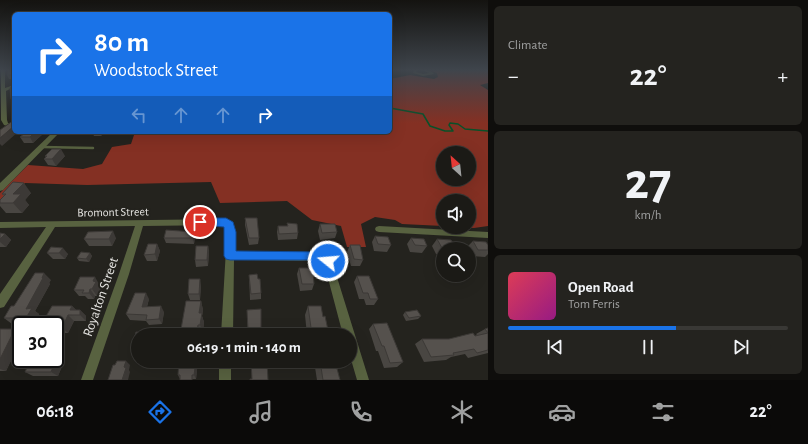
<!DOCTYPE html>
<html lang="en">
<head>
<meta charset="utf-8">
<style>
  :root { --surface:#1b1a16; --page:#24231f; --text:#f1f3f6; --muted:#a0a1a1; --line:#393835; --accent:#1a73e8 }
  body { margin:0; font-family:"Alegreya Sans",sans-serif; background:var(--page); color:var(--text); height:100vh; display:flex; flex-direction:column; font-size:15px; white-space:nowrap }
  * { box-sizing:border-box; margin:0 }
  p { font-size:13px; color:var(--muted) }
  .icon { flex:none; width:22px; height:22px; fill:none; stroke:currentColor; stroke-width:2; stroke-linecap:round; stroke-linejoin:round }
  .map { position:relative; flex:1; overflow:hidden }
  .side { display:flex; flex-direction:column; gap:6px; padding:6px; background:#0f0e0c; width:320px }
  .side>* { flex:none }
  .banner { position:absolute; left:12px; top:12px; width:380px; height:122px; border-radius:6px; box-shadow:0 4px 16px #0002,0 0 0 1px var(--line); background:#1a73e8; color:#fff; overflow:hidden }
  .needle { width:26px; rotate:333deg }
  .tools { position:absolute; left:436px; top:146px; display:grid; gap:8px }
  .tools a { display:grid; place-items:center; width:40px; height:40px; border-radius:50%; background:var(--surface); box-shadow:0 4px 16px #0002,0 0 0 1px var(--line); font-size:20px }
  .speed { position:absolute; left:12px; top:316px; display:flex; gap:8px; font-size:20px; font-weight:700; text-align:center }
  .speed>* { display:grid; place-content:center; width:52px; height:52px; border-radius:50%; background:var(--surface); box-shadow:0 4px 16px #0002,0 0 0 1px var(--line); line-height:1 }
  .speed .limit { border:2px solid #111; border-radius:6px; background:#fff; color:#111 }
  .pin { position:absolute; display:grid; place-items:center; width:34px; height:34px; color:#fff; margin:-17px; border:2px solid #fff; border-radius:50%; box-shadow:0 1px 4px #0007 }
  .me { position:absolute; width:44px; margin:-22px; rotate:287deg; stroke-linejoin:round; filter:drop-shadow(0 0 3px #0008) }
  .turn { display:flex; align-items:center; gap:14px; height:84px; padding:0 16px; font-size:18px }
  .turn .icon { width:52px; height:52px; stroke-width:2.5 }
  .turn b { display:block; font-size:28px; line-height:34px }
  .lanes { display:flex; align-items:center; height:38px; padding:0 16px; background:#0003; justify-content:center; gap:20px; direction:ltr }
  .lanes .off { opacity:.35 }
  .big { font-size:30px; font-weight:600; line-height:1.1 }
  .side .widget { flex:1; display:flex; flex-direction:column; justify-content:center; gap:6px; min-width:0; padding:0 14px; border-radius:6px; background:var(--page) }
  .side .dial { align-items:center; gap:0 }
  .dial b { font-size:52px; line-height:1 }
  .song { display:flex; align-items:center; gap:12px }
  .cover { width:48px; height:48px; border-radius:6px; background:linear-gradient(135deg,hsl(350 70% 55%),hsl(310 70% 35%)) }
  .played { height:4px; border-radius:2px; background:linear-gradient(90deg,var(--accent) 60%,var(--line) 60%) }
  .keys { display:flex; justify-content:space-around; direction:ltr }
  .heat { display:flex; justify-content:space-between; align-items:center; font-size:22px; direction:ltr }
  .trip { position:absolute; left:131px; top:328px; width:226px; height:40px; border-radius:20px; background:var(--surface); box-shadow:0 4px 16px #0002,0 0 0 1px var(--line); font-weight:600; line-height:40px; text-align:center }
  .tab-bar { display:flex; height:64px; justify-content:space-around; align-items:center; background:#0b0a09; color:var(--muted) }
  .tab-bar .icon { width:28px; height:28px }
  .tab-bar .on { color:var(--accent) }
  .tab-bar b { font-size:18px; color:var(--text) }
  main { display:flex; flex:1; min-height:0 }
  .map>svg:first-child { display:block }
  .forest { fill:#843023; fill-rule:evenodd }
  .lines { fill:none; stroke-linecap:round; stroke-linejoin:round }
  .stream { stroke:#085129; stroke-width:1.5 }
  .service { stroke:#586240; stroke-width:2.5 }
  .minor { fill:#586240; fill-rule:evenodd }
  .tertiary { fill:#586240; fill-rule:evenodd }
  .wall { fill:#494642 }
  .shaded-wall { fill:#3c3936 }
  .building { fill:#55514d; stroke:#3c3936 }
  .route { fill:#1a73e8; stroke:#114b97 }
  .labels { text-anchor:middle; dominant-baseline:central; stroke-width:4; stroke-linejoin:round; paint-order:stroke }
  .street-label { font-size:12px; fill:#e4e3e0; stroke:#24231e }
  .near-street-label { font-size:14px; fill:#e4e3e0; stroke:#24231e }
</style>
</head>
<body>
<main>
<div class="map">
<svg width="488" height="380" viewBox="0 0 488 380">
  <rect width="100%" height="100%" fill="#24231e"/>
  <path class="forest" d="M 428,70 L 488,70 L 488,83 L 480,85 L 488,90 L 488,226 L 474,228 L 452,227 L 469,227 L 469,201 L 443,201 L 443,226 L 402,224 L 395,220 L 375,217 L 361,224 L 366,247 L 347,247 L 341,226 L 312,220 L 287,201 L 220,203 L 211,182 L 87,185 L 25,183 L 0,205 L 0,193 L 28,165 L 83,169 L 102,164 L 112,147 L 131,144 L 135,132 L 390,132 L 390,79 L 410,75 L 434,79 L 438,77 L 437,73 ZM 443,153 L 469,153 L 469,179 L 443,179 Z"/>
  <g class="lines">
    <polyline class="stream" points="390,108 423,114 430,126 445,131 453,131 449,125 450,123 458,124 465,129 488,131"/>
    <polyline class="service" points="42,147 93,148"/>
    <g class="minor">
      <polygon points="1,70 5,70 5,88 14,85 14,87 6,91 7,120 8,123 13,125 10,127 4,125 1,120"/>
      <path d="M 414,70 L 418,70 L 416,72 L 423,74 L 429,73 L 422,70 C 427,70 431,70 434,74 L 423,76 L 413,73 Z"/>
      <polygon points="225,219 232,223 235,232 235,252 324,253 327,254 331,258 369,380 357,380 350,356 350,335 343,335 324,263 322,261 234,260 233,335 221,335 227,232 225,227 223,225 143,226 129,274 93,380 81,380 119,274 135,226 55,227 4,307 0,308 0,294 46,227 0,228 0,222"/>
      <polygon points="379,226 488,232 488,238 379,232 376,231 375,229 376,227"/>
      <rect x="219" y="361" width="12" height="19"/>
    </g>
    <polygon class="tertiary" points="53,132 60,132 3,190 0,191 0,183"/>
  </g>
  <g class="wall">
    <polygon points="14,70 14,79 9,79 7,75"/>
    <polygon points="14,86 14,104 11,99"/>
    <polygon points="45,132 33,143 24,143 20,137"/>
    <polygon points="92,132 105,132 101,136 94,136"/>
    <polygon points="45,156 65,156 56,166 48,165 44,159 46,157"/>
    <polygon points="31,193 25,200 29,205 22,213 6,213 0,206 0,200 4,196 2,194"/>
    <polygon points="245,218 259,238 258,244 249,245 245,225"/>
    <polygon points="287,223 298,233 297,239 278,240 277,232 278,226 287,226"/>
    <polygon points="320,224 337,232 335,238 320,240 318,231"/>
    <polygon points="194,232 195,237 194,244 166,243 164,238"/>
    <polygon points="0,233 5,234 11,240 6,247 0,247"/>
    <polygon points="375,236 391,245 387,252 374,251 372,242"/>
    <polygon points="116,238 112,246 89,246 84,239"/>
    <polygon points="411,238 427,246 422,253 410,252 407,244"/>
    <polygon points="437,239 457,248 456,249 443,249 443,255 436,254 432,246"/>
    <polygon points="473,241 488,245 488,254 485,257 471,256 469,252 469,249 467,249 466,248"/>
    <polygon points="157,244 160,251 157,261 147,261 144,255"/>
    <polygon points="350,245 363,260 360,266 351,266 347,252"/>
    <polygon points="208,246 209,252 208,266 196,267 195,260"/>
    <polygon points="51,247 68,254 65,259 53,259 47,253"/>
    <polygon points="90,253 92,256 89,262 79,261 77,258"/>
    <polygon points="299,268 314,284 312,290 300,291 297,274"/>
    <polygon points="249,275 258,279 261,293 261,299 250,300"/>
    <polygon points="357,276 378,299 374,305 366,305 364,299 359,299 354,282"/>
    <polygon points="51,280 49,283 50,284 35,311 39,314 34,323 12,324 4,318 14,306"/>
    <polygon points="99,284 99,285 101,288 97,296 95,296 94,299 88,299 85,296 79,296 74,290"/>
    <polygon points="201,285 200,300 190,300 188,294"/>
    <polygon points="149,299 147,307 164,312 162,324 149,325 146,321 130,320 126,314"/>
    <polygon points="201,301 203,310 202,316 204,322 203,333 200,333 200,335 180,335"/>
    <polygon points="72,306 76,310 80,310 86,316 86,321 74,321 68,333 55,333 55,325"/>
    <polygon points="308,306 323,317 329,335 307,335 305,315"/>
    <polygon points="247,310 261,335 248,335"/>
    <polygon points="405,312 421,316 418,319 406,321 403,315"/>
    <polygon points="373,324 403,362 397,367 384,368 378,351 376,351 369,329"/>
    <polygon points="488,328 488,353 468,358 465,354 451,357 446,360 424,362 415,344 422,339 449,339 475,336 477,335 476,334 485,329"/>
    <polygon points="0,329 15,329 21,332 21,340 6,371 0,371"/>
    <polygon points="136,332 149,332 151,335 138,335 138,353 136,353 132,348"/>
    <polygon points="58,355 65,359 58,376 33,376 25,372"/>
    <polygon points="179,361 198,361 196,379 180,379 178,375"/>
    <polygon points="314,361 335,361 340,380 317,380"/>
  </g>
  <g class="shaded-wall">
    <polygon points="14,126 14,132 18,132 2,146 0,144 0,138"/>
    <polygon points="35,132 45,132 33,143 30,137"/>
    <polygon points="100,132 105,132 101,136"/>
    <polygon points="61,149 65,156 56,166 52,159"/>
    <polygon points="24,183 31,193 25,200 29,205 22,213 13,203 13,194"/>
    <polygon points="113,231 116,238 112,246 109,239"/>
    <polygon points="194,232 195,237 194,244 193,238"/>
    <polygon points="5,234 11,240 6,247 0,242 0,239"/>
    <polygon points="157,244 160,251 157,261 155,254"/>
    <polygon points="208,246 209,252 208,266 207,260"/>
    <polygon points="63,248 68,254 65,259 59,253"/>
    <polygon points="90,253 92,256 89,262 86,259"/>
    <polygon points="44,273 51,280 49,283 50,284 35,311 39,314 34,323 26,318 26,309"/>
    <polygon points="95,277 99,284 99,285 101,288 97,296 92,289 93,281"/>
    <polygon points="200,279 201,285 200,300 199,294"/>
    <polygon points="90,289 95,296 94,299 89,293"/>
    <polygon points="146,293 149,299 145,313 142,307"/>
    <polygon points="201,301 203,310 202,316 204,322 203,333 200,325 199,313"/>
    <polygon points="72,306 78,312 70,310"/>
    <polygon points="161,306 164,312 162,324 159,319"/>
    <polygon points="80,310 86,316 86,321 80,315"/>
    <polygon points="68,315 74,321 68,333 62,328"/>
    <polygon points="198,325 200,333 200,335 196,335"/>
    <polygon points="15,329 21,332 21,340 6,371 0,369 0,359"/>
    <polygon points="58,355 65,359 58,376 51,372"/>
    <polygon points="126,361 130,365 129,370 130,372 128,380 122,380 124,367"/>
    <polygon points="196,361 198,361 196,379 194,375"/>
  </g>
  <g class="building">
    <polygon points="8,70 14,70 14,75 7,75"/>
    <polygon points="14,86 14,99 11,99 10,88"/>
    <polygon points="14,120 14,126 0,138 0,130"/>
    <polygon points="26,132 35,132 30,137 20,137"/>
    <polygon points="52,149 61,149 52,159 44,159 47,156 45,156"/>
    <polygon points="13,182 24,183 13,194 21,194 13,203 0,203 0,200 6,194 2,194"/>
    <polygon points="245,218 257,218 259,238 249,238"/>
    <polygon points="287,223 297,224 298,233 279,234 278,226 288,226"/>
    <polygon points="320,224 335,224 337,232 322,233"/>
    <polygon points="166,230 194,232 193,238 164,238"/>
    <polygon points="113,231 109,239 84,239 88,232"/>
    <polygon points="0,233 5,234 0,239"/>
    <polygon points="375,236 388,237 391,245 378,244"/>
    <polygon points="411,238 424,239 427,246 415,245"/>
    <polygon points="437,239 451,240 457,248 442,248"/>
    <polygon points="473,241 486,242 488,245 488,250 478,250"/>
    <polygon points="148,244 157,244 155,254 144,255"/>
    <polygon points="350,245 360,245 363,260 354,259"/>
    <polygon points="196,246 208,246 207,260 195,260"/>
    <polygon points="51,247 63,248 59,253 47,253"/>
    <polygon points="81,252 90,253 86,259 77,258"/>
    <polygon points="299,268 310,268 311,272 313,272 314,284 302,284"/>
    <polygon points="35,273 44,273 42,278 43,278 26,309 32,308 26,318 4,318 11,306 14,306"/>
    <polygon points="257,274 258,279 260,279 261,293 251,294 249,275"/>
    <polygon points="357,276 369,276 378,299 370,299 368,293 363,293"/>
    <polygon points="80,277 95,277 93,281 96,282 92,289 90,289 89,293 82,293 84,290 74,290"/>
    <polygon points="189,279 200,279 199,294 188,294"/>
    <polygon points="135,293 146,293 142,307 161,306 159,319 146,320 147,315 126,314"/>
    <polygon points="186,301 201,301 199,313 202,313 200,325 198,325 196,335 180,335"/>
    <polygon points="52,306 72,306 70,310 80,310 80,315 68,315 62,328 55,327 55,325 41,325"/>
    <polygon points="308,306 321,306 323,317 325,316 329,335 312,335"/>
    <polygon points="261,309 261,335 254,335 254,330 248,330 247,310"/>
    <polygon points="417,310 421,316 409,318 405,312"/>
    <polygon points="387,323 403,362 390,363 384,346 382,346 373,324"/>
    <polygon points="488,328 488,350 477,353 474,349 453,353 454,355 431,357 422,339 449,339 473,333 475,336 488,333 485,329"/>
    <polygon points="0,329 15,329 0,359"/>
    <polygon points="136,332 149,332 148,335 138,335 138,348 132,348"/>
    <polygon points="55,355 58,355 51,372 25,372 31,359 55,359"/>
    <polygon points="117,361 126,361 124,367 126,368 122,380 108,380 113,365 115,365"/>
    <polygon points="179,361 196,361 194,375 192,375 192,380 180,380 180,375 178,375"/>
    <polygon points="251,361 267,361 268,380 250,380 250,379 252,379"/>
    <polygon points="320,361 335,361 340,380 323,380"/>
  </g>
  <linearGradient id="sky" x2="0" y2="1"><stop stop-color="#141310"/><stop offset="0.57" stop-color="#3f454c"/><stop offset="1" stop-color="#3f454c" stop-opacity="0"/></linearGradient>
  <rect width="488" height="123" fill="url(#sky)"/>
  <polygon class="route" points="200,218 226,218 233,222 236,232 236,251 324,252 328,253 334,261 332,265 328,266 321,261 312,260 230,260 226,259 224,256 224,227 197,225 195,222 197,219"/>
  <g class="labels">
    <g class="street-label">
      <text transform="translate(113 212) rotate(-1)">Bromont Street</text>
    </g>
    <g class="near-street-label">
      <text transform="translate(101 297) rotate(-71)">Royalton Street</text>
    </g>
  </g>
</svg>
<div class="tools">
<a><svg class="needle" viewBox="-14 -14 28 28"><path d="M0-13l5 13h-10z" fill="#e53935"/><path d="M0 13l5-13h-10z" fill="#a0a1a1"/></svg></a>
<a><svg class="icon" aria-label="sound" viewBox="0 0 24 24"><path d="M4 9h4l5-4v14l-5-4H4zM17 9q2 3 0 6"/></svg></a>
<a><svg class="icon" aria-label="search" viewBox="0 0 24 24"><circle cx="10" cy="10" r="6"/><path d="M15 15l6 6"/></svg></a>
</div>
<div class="speed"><div class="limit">30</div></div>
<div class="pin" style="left:200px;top:222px;background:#d93025"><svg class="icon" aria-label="arrive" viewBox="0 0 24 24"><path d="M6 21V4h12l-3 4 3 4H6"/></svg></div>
<svg class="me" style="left:328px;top:261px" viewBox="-20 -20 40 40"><circle r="17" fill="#1a73e8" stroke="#fff" stroke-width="3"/><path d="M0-11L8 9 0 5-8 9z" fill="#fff"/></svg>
<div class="trip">06:19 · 1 min · 140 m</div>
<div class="banner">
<div class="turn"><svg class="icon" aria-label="right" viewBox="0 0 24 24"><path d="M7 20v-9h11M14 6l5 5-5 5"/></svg><div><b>80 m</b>Woodstock Street</div></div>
<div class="lanes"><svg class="icon off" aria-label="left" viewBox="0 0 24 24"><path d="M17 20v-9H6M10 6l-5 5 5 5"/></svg><svg class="icon off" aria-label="ahead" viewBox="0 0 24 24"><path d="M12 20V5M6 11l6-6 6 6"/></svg><svg class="icon off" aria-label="ahead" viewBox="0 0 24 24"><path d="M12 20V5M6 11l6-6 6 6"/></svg><svg class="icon" aria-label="right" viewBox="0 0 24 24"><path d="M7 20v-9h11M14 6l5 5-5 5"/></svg></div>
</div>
</div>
<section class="side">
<div class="widget"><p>Climate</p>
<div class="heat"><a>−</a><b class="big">22°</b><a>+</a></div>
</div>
<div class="widget dial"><b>27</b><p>km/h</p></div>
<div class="widget">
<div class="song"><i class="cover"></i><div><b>Open Road</b><p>Tom Ferris</p></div></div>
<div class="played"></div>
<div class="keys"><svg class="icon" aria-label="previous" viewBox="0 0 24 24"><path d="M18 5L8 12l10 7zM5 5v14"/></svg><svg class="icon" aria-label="pause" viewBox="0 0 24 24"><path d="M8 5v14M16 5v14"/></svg><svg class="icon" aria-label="next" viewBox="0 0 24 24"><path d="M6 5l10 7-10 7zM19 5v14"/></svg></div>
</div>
</section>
</main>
<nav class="tab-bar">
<b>06:18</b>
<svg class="icon on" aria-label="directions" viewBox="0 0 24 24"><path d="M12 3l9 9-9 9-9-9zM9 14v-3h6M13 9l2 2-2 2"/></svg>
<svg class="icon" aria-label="music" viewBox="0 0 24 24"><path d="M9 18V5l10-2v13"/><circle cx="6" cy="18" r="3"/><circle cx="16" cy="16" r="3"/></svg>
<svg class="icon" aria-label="phone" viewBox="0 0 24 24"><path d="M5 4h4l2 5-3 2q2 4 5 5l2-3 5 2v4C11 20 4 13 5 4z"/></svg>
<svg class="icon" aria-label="climate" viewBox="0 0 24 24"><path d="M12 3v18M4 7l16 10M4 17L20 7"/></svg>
<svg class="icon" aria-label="car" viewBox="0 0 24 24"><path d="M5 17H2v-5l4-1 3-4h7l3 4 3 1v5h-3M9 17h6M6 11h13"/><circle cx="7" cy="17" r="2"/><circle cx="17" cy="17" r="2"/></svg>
<svg class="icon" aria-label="filters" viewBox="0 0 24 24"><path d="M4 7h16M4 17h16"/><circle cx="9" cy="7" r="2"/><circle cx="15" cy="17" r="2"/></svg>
<b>22°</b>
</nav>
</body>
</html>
